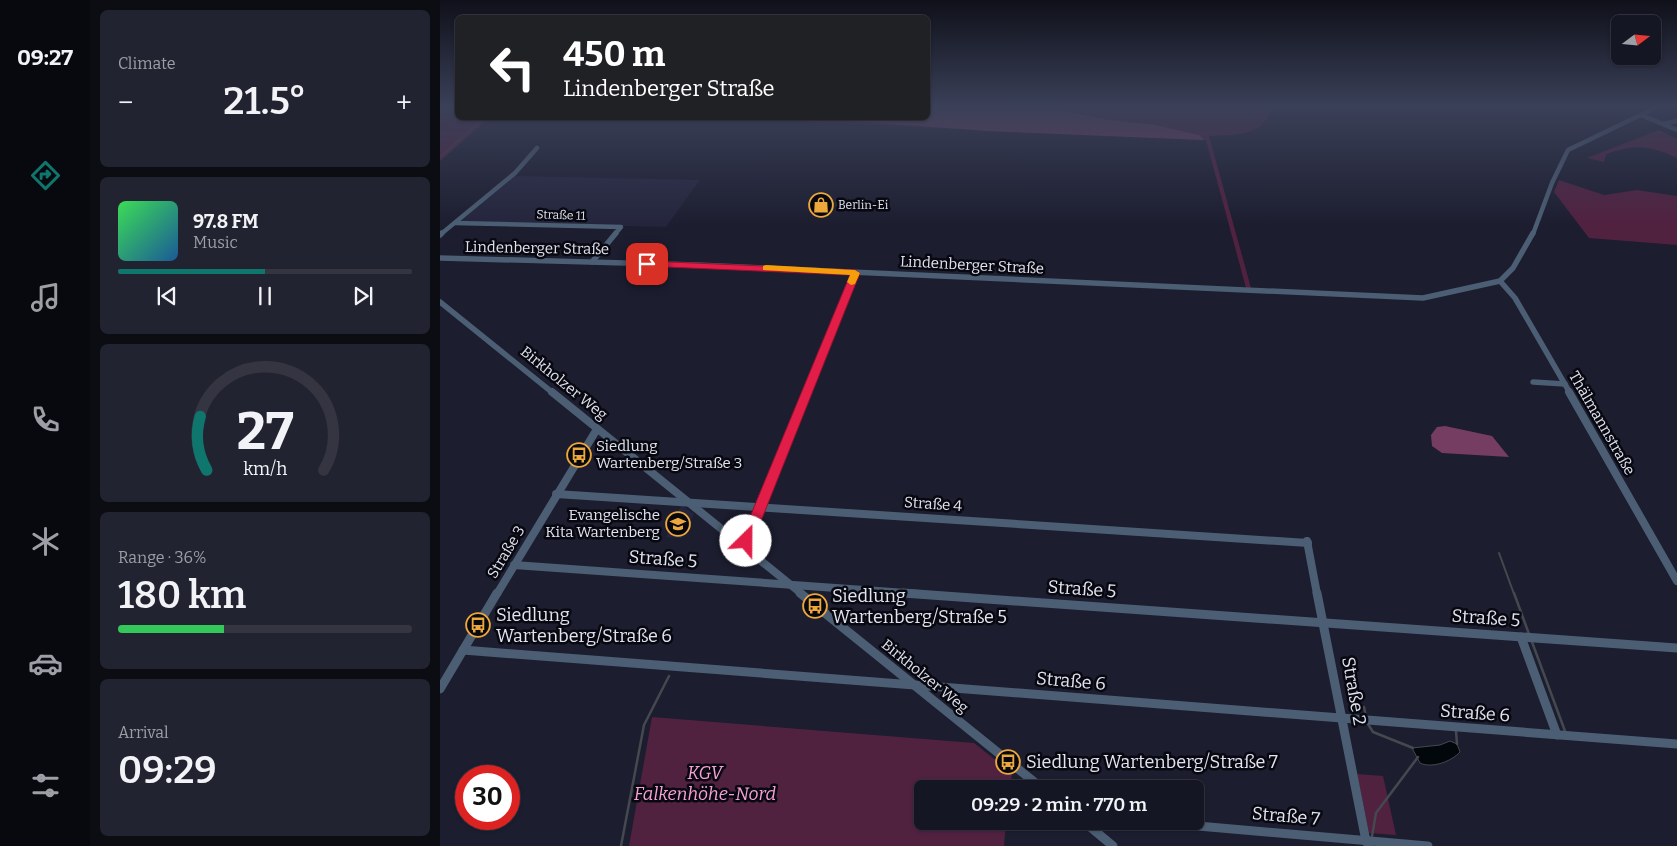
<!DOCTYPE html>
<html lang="en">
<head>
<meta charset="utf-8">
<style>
  :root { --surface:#151623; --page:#222330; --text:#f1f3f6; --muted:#9d9fa6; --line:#343541; --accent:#0f766e }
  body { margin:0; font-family:Bitter,serif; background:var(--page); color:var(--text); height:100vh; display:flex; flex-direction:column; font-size:19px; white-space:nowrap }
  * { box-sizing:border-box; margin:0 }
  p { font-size:16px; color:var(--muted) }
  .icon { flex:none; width:28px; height:28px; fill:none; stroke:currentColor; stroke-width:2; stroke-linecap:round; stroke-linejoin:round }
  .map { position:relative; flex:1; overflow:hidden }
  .sheet { display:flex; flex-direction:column; gap:10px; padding:10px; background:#0c0c13; width:350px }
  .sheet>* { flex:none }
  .banner { position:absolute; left:15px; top:15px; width:475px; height:105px; border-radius:8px; box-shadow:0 1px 4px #0004,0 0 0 1px var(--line); background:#202124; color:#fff; overflow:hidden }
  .needle { width:32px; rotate:74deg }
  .controls { position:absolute; left:1171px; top:15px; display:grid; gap:10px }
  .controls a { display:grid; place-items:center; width:50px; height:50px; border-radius:8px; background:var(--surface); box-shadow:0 1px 4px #0004,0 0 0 1px var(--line); font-size:25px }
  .speed { position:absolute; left:15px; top:765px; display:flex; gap:10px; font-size:25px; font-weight:700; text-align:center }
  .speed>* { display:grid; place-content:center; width:65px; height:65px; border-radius:50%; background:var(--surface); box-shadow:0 1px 4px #0004,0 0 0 1px var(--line); line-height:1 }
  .speed .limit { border:8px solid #d22; background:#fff; color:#111 }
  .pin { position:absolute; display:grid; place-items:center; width:42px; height:42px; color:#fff; margin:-21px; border-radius:10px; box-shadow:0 2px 8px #0006 }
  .me { position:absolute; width:55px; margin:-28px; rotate:23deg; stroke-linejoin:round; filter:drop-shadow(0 0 4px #0008) }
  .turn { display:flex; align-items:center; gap:18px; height:105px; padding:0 25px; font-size:22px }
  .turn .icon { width:65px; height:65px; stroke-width:2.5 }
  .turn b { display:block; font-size:35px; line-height:42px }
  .big { font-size:38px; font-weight:600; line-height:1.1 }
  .sheet .tile { flex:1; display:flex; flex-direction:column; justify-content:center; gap:8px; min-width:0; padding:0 18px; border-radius:8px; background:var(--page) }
  .sheet .dial { align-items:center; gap:0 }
  .dial svg { height:130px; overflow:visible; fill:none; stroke:var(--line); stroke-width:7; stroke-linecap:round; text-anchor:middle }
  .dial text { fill:var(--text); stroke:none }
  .song { display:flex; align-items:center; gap:15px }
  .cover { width:60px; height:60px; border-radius:8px; background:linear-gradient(135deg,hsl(130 70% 55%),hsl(210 70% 35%)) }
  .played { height:5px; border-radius:2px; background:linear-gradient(90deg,var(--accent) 50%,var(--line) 50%) }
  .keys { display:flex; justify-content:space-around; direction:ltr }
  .heat { display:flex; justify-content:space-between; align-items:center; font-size:28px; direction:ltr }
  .charge { height:8px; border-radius:4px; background:linear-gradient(90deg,#34c759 36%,var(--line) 0) }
  .trip { position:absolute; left:474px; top:780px; width:290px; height:50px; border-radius:8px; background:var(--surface); box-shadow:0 1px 4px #0004,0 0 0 1px var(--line); font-weight:600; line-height:50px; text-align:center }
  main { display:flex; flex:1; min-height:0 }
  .tab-bar { display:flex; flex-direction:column; width:90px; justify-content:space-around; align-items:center; background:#08090e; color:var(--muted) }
  .tab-bar .icon { width:35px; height:35px }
  .tab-bar .on { color:var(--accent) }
  .tab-bar b { font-size:22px; color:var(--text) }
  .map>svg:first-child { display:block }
  .built { fill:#24253d }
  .green { fill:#512140 }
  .forest { fill:#763d62 }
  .water { fill:#01070a; stroke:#44494f }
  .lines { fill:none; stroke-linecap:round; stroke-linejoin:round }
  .stream-far2 { stroke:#44494f; stroke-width:1 }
  .stream-far1 { stroke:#44494f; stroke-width:2 }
  .stream { stroke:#44494f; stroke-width:2.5 }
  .minor-far3 { stroke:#4b5e73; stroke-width:4.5 }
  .minor-far2 { stroke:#4b5e73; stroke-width:5.5 }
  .minor-far1 { stroke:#4b5e73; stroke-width:8 }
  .minor { stroke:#4b5e73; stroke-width:9 }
  .route { fill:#e11d48; stroke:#92132f }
  .slow { fill:#f59e0b }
  .labels { text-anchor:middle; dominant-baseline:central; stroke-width:5; stroke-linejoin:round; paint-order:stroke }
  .far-poi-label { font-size:12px; fill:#e2e3f0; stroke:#070810; text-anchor:start }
  .far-street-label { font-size:12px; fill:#e2e3f0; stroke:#070810 }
  .street-label { font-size:15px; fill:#e2e3f0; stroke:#070810 }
  .poi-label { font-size:15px; fill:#e2e3f0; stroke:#070810; text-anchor:start }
  .near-street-label { font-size:18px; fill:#e2e3f0; stroke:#070810 }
  .near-poi-label { font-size:18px; fill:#e2e3f0; stroke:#070810; text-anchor:start }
  .near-park-label { font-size:18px; font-style:italic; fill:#f7a0d6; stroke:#070810 }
</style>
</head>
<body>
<main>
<nav class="tab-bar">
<b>09:27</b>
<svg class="icon on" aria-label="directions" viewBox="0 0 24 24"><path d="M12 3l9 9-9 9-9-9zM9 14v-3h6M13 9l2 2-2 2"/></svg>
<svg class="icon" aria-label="music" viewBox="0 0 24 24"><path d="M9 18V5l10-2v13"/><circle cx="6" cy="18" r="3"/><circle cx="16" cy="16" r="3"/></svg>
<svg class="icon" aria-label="phone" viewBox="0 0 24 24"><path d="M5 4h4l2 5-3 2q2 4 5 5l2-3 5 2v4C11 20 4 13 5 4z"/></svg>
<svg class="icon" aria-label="climate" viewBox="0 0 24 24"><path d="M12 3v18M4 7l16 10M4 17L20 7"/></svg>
<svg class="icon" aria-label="car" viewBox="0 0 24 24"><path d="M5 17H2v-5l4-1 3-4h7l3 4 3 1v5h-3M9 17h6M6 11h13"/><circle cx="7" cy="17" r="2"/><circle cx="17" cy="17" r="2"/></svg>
<svg class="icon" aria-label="filters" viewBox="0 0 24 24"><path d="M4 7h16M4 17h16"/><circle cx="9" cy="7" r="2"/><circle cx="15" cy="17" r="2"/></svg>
</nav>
<section class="sheet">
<div class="tile"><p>Climate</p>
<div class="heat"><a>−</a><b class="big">21.5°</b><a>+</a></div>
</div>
<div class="tile">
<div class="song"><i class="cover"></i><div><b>97.8 FM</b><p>Music</p></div></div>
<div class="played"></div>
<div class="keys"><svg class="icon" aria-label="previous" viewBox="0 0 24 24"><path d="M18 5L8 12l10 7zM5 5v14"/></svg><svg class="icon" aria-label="pause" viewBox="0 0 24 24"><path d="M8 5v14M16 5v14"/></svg><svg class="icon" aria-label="next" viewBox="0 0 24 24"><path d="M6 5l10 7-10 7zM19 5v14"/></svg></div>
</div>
<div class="tile dial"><svg viewBox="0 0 100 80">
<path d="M14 69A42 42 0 1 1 86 69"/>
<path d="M14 69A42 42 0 0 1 10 36" stroke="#0f766e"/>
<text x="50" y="56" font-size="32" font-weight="700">27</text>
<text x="50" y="72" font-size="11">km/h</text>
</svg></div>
<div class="tile"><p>Range · 36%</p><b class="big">180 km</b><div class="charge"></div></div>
<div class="tile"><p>Arrival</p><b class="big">09:29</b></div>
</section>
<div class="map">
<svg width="1237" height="846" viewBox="0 0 1237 846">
  <rect width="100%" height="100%" fill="#1c1d2f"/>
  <g class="built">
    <polygon points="73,176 260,180 226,227 18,222"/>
    <polygon points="241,505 254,514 242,538 226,537"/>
  </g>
  <g class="green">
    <polygon points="0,107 17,107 18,118 49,118 0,161"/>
    <path d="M 488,107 L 832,107 C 824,138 793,134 769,136 L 811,288 L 806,288 L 766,140 L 285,118 L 488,118 Z"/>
    <path d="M 1219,130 L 1237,139 L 1237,158 C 1210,145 1195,144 1166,154 L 1164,162 L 1147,158 Z"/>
    <polygon points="1119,180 1164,195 1197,190 1237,196 1237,245 1149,238 1114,192"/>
    <polygon points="212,717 534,743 572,773 570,789 482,789 482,821 566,821 564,846 189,846"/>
    <polygon points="917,774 943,776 956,835 929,833"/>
  </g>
  <g class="forest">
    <polygon points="488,107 604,107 669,120 715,125 759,135 764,140 548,131 369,118 488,118"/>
    <polygon points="1005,426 1052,436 1069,457 1002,453 992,446 991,435 997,427"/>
  </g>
  <path class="water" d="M 1010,741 L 1017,744 L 1020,752 C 1012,761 992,769 980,763 L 972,748 L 1000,745 Z"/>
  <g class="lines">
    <g class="stream-far2">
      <polyline points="623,107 622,121 627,126"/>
      <polyline points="0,157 44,118"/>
    </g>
    <polyline class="stream-far1" points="1059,553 1074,594"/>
    <g class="stream">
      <polyline points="1074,593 1089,634"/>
      <polyline points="1092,642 1125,731"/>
      <polyline points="924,707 926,717"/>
      <polyline points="928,724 933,732 973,748"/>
      <polyline points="1016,731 1017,744"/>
      <polyline points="932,836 936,813 978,757"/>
      <polyline points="181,846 204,725 229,676"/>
    </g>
    <g class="minor-far3">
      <polyline points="1201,115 1237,130"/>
      <polyline points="1223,124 1237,121"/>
      <polyline points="15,223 181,227 175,234"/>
      <polyline points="1,234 75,173 97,148"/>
      <polyline points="1093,234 1112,183 1128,150 1217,107"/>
    </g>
    <g class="minor-far2">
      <polyline points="0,235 2,233"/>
      <polyline points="0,258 257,265 983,298 1060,281 1073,268 1093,233"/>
      <polyline points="152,262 176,233"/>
      <polyline points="1060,281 1075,298 1130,393"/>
      <polyline points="0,302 113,393"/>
      <polyline points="1093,382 1125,384"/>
      <polyline points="366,393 415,273"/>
    </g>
    <g class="minor-far1">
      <polyline points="112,392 362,594"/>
      <polyline points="1129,392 1237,581"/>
      <polyline points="116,494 868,543"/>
      <polyline points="867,541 877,594"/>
      <polyline points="301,545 306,541 367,392"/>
      <polyline points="74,565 480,594"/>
      <polyline points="57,594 157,429"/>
    </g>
    <g class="minor">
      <polyline points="360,593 603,789"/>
      <polyline points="463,593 1237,648"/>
      <polyline points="877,593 926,841 929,846"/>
      <polyline points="1081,637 1117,735"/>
      <polyline points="23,650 1237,744"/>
      <polyline points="0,689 57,593"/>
      <polyline points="643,821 673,846"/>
      <polyline points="701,821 988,846"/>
    </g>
  </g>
  <linearGradient id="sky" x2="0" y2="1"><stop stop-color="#0f101a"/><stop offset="0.47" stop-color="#3a4058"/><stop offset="1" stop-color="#3a4058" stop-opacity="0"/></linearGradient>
  <rect width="1237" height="226" fill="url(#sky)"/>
  <polygon class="route" points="207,261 415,270 420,273 313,541 311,545 306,547 302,545 300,541 410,275 203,266 203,262"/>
  <polygon class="slow" points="326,265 415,270 420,273 415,284 411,285 407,282 410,275 323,270 323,266"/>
  <defs>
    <g id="shop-ring" transform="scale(1.25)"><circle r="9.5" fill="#070810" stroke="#eda83c" stroke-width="1.5"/><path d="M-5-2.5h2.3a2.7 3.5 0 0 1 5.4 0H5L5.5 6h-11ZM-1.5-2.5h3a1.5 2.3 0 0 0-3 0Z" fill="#eda83c"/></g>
    <g id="bus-ring" transform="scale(1.25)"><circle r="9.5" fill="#070810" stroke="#eda83c" stroke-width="1.5"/><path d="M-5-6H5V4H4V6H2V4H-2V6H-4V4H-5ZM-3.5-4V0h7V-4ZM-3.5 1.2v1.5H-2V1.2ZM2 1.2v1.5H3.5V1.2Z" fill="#eda83c"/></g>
    <g id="school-ring" transform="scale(1.25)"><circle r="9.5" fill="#070810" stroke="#eda83c" stroke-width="1.5"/><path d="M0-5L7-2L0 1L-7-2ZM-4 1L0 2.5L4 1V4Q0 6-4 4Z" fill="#eda83c"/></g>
  </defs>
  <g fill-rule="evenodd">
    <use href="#shop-ring" x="381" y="205"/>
    <use href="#bus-ring" x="139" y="455"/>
    <use href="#school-ring" x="238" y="524"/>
    <use href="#bus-ring" x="375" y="606"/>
    <use href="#bus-ring" x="38" y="625"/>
    <use href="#bus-ring" x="568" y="762"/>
  </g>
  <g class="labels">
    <g class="far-poi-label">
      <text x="398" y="205">Berlin-Ei</text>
    </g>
    <g class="far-street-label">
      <text transform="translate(121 215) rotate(2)">Straße 11</text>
    </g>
    <g class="street-label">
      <text transform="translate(97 248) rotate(1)">Lindenberger Straße</text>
      <text transform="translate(532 265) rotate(3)">Lindenberger Straße</text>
      <text transform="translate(124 383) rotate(39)">Birkholzer Weg</text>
      <text transform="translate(1162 423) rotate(60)">Thälmannstraße</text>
      <text transform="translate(493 504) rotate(4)">Straße 4</text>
      <text transform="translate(66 552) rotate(-59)">Straße 3</text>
      <text transform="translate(485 676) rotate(39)">Birkholzer Weg</text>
    </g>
    <g class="poi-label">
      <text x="156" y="446">Siedlung<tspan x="156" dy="17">Wartenberg/Straße 3</tspan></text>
      <text x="220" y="515" text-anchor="end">Evangelische<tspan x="220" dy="17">Kita Wartenberg</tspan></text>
    </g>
    <g class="near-street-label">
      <text transform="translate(223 559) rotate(4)">Straße 5</text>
      <text transform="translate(642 589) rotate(4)">Straße 5</text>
      <text transform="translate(1046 618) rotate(4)">Straße 5</text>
      <text transform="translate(631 681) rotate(5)">Straße 6</text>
      <text transform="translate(914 691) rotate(80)">Straße 2</text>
      <text transform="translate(1035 713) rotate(4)">Straße 6</text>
      <text transform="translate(846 816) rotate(5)">Straße 7</text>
    </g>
    <g class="near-poi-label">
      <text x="392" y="596">Siedlung<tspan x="392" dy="21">Wartenberg/Straße 5</tspan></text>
      <text x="56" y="615">Siedlung<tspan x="56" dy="21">Wartenberg/Straße 6</tspan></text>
      <text x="586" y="762">Siedlung Wartenberg/Straße 7</text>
    </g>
    <g class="near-park-label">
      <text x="265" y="773">KGV<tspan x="265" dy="21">Falkenhöhe-Nord</tspan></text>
    </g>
  </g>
</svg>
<div class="controls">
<a><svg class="needle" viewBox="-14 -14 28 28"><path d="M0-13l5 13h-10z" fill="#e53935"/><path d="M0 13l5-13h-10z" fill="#9d9fa6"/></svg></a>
</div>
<div class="speed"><div class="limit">30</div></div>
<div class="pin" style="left:207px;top:264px;background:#d93025"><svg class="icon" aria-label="arrive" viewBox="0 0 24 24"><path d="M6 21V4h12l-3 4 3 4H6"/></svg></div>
<svg class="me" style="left:306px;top:541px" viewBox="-20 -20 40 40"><circle r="19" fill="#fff"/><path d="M0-13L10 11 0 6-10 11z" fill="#e11d48"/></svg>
<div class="trip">09:29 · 2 min · 770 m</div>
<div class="banner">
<div class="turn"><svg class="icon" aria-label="left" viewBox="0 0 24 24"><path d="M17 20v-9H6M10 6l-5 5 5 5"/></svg><div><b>450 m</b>Lindenberger Straße</div></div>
</div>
</div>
</main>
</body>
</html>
